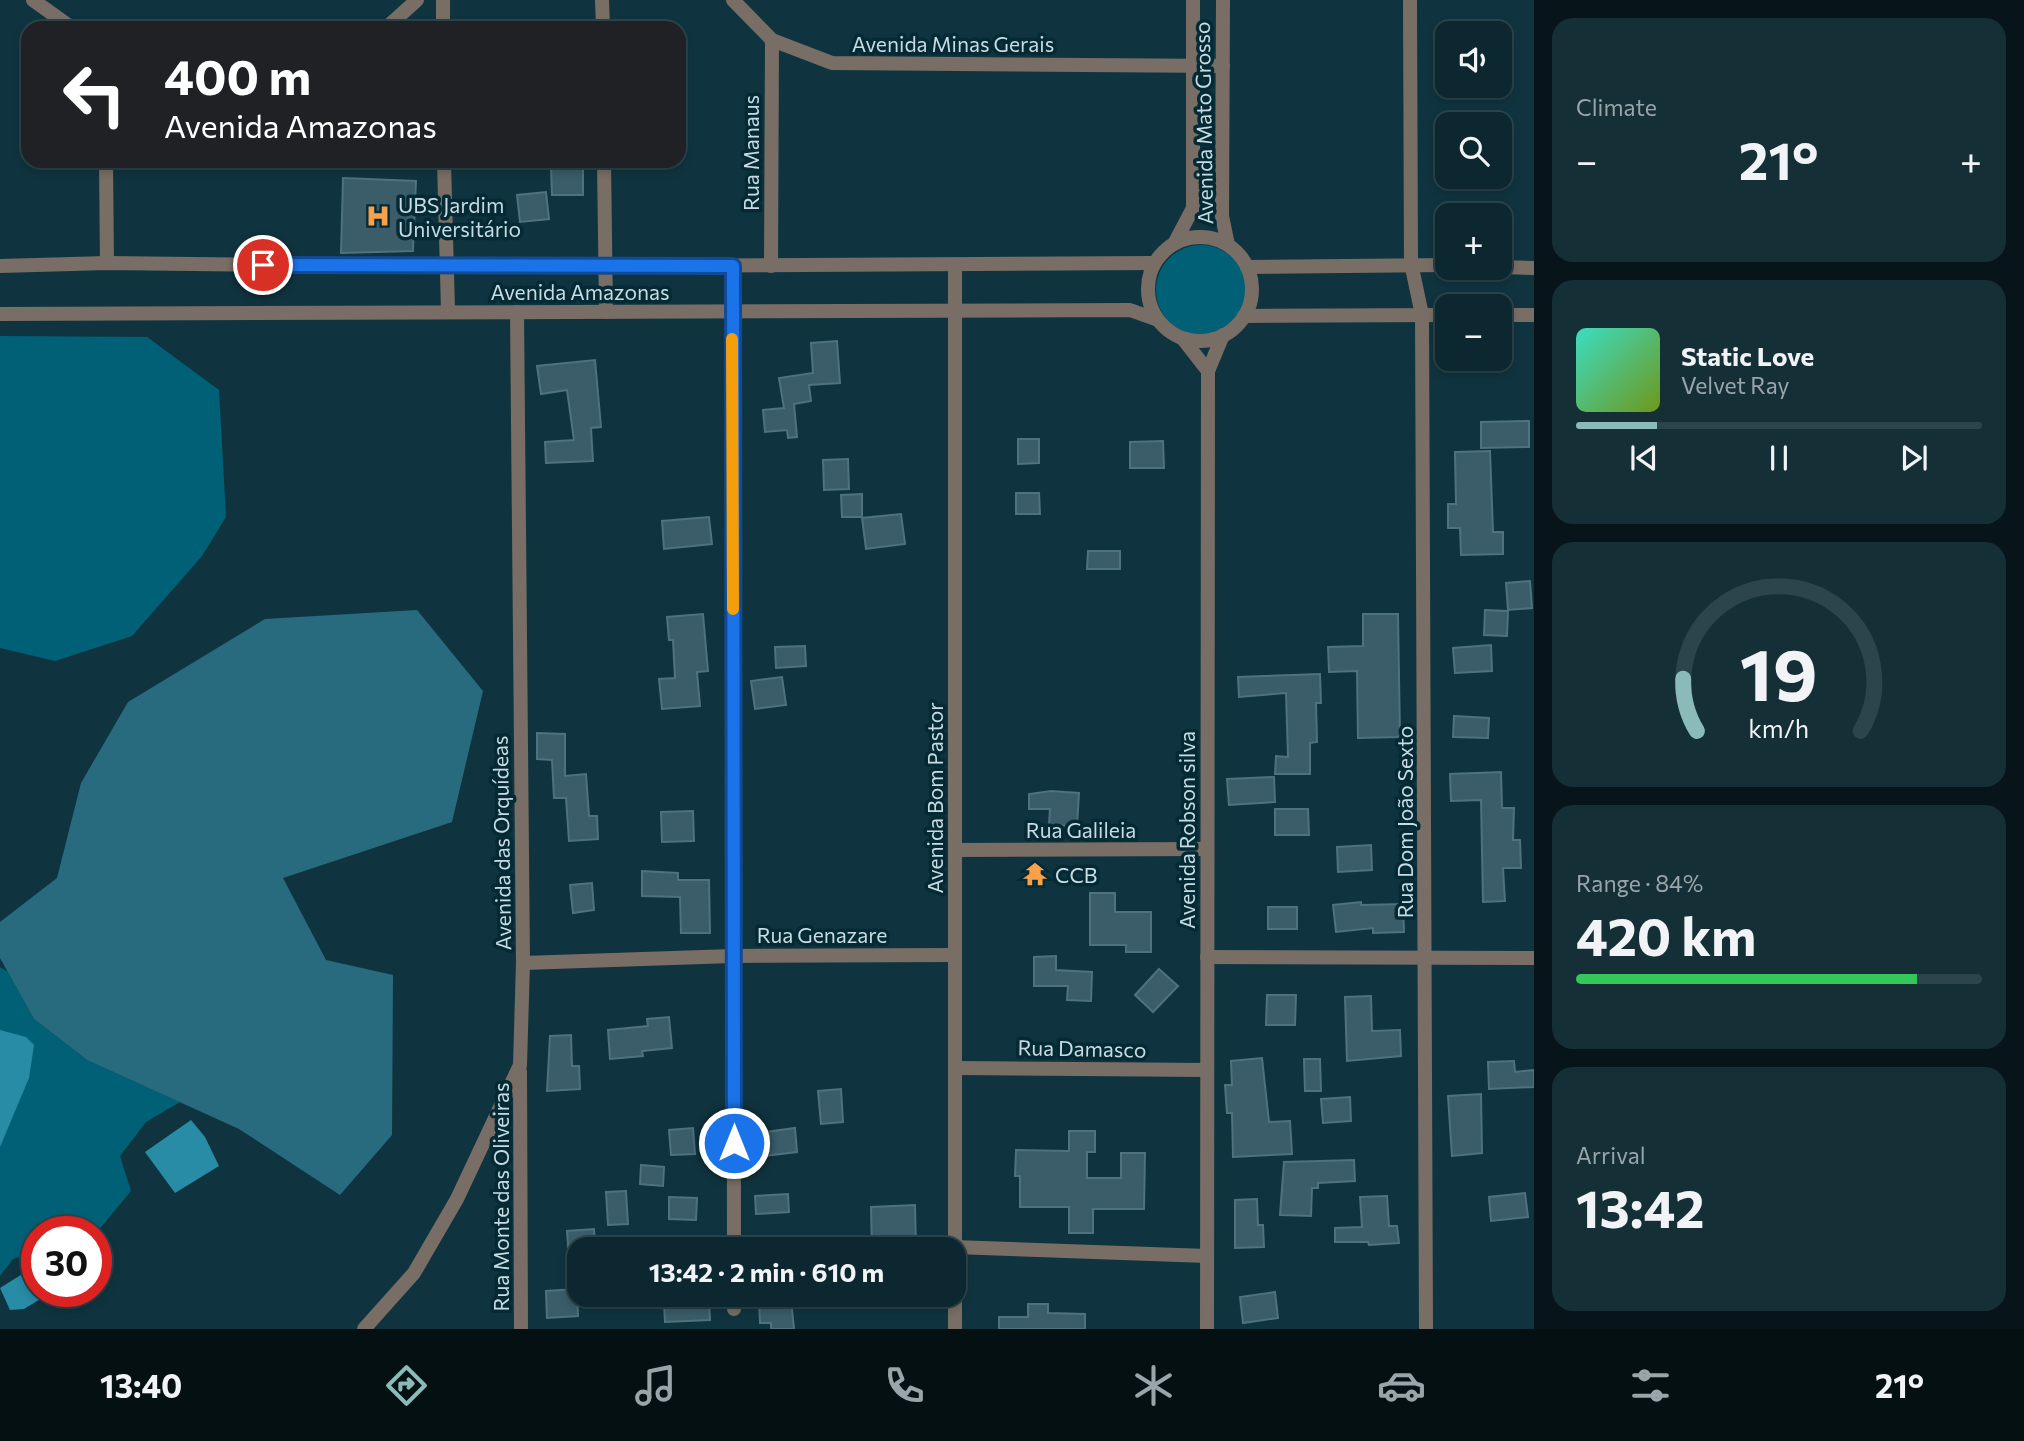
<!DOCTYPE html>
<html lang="en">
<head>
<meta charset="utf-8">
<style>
  :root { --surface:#0c272f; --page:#152f37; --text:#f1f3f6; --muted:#9aa5aa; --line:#2c444b; --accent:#8bbbb9 }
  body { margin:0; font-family:Commissioner,sans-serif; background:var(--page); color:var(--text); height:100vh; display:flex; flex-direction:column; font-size:26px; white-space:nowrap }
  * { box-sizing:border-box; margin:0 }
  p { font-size:23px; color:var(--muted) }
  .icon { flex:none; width:38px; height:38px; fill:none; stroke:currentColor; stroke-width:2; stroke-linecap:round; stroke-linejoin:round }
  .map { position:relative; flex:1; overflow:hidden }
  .details { display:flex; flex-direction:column; gap:18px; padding:18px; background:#07151a; width:490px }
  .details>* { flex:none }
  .banner { position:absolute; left:21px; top:21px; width:665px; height:147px; border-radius:21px; box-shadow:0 4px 10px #0003,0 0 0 2px var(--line); background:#202124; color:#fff; overflow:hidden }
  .fabs { position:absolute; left:1435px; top:21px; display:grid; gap:14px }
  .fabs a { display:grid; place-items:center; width:77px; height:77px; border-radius:14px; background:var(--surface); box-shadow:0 4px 10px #0003,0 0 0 2px var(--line); font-size:35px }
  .speed { position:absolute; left:21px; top:1216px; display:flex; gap:14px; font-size:35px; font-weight:700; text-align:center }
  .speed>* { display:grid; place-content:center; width:91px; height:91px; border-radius:50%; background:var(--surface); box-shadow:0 4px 10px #0003,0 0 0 2px var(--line); line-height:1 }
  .speed .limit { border:10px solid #d22; background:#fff; color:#111 }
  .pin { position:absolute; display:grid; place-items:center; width:60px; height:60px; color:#fff; margin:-30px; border:4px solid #fff; border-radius:50%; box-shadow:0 2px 7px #0007 }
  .me { position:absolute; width:77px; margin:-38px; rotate:0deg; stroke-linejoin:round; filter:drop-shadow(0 0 5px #0008) }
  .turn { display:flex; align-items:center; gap:24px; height:147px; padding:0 28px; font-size:32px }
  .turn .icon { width:91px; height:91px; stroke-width:2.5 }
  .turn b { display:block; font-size:49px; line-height:60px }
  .big { font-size:52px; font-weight:700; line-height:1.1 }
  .details .card { flex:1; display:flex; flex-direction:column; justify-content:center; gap:10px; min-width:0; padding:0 24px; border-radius:21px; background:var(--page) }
  .details .dial { align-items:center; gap:0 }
  .dial svg { height:182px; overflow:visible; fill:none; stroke:var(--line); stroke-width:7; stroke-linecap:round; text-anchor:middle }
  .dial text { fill:var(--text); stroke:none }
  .song { display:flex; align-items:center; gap:21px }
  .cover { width:84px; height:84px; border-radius:10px; background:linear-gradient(135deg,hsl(170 70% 55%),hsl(80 70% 35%)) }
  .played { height:7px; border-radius:4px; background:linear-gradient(90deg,var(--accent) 20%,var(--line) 20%) }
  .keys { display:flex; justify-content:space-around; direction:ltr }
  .heat { display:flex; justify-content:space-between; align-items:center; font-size:38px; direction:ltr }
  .charge { height:10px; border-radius:5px; background:linear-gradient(90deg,#34c759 84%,var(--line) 0) }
  .trip { position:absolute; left:567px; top:1237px; width:399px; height:70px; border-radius:21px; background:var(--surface); box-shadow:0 4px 10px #0003,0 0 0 2px var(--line); font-weight:700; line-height:70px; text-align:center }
  .tabs { display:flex; height:112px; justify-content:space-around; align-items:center; background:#051013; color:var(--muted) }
  .tabs .icon { width:49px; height:49px }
  .tabs .active { color:var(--accent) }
  .tabs b { font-size:32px; color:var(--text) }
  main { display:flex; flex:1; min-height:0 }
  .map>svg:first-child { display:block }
  .green { fill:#006076 }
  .forest { fill:#286b7e }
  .water { fill:#288ca7 }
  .building { fill:#3a5d69; stroke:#4e727e; stroke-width:2 }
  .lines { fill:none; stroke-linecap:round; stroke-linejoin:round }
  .minor { stroke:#796e65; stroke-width:14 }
  .route-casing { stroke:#114b97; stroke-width:18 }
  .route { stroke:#1a73e8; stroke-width:12 }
  .slow { stroke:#f59e0b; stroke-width:12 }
  .labels { text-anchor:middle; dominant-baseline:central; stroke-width:7; stroke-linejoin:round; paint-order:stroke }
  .street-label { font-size:21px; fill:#c8dbe2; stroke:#042a35 }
  .poi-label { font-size:21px; fill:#c8dbe2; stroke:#042a35; text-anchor:start }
</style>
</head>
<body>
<main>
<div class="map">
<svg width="1534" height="1329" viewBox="0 0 1534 1329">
  <rect width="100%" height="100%" fill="#10343f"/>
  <g class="green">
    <circle cx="1201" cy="290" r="45"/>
    <polygon points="0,336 147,337 219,390 226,517 202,556 132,636 55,661 0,648"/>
    <polygon points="0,967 8,972 34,1019 87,1060 180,1102 146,1122 120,1156 131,1191 96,1233 37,1232 37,1252 13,1259 0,1276"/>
  </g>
  <polygon class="forest" points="417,610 483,691 452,822 283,878 326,960 393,975 392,1135 340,1195 239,1129 87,1060 34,1019 0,958 0,922 57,878 81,783 128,702 265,619"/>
  <g class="water">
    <polygon points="0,1030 26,1037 34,1045 29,1078 0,1147"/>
    <polygon points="191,1120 205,1137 219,1166 175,1193 145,1152"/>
    <polygon points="32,1268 37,1270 37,1292 52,1292 24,1309 10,1310 0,1288"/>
  </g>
  <g class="building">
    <polygon points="583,166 583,195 552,195 551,167"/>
    <polygon points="343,178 416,181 413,251 341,253"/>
    <polygon points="546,192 549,219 520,222 517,195"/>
    <polygon points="837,341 840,383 809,385 811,401 794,404 797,437 788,438 787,430 765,432 763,410 784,408 779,378 813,373 811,343"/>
    <polygon points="595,360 601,427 591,428 593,461 546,463 545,442 574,440 567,390 541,394 537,366"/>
    <polygon points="1529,421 1529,447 1481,448 1481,422"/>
    <polygon points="1018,439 1039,439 1039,463 1018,464"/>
    <polygon points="1163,441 1164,468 1130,468 1130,442"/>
    <polygon points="1490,451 1493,532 1503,532 1503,554 1461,555 1460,528 1448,528 1448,504 1456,504 1455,452"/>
    <polygon points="848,459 849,489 824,490 823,460"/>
    <polygon points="1016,493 1039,493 1040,514 1016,514"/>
    <polygon points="862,494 862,517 842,517 841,495"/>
    <polygon points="901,514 905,544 866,549 862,518"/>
    <polygon points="709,517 712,544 664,549 662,521"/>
    <polygon points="1088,551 1120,551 1120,569 1087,569"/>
    <polygon points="1530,581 1532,608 1508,610 1506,583"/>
    <polygon points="1485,610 1508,611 1507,636 1484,635"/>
    <polygon points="703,614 708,671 697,672 700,706 662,709 659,679 675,678 673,640 669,640 667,617"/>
    <polygon points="1363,614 1398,614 1400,737 1358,738 1357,671 1329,672 1328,647 1363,646"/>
    <polygon points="1491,645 1492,671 1455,673 1453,648"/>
    <polygon points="805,646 806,666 776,668 775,647"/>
    <polygon points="1320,674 1321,703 1316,703 1317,742 1310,743 1310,774 1275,774 1276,756 1288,757 1286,693 1239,697 1238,677"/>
    <polygon points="782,677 786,705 755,709 751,681"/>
    <polygon points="1454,716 1489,718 1488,738 1453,737"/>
    <polygon points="537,733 565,734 565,776 586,774 589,816 597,816 598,839 569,841 566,798 554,798 552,760 537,759"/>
    <polygon points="1501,772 1502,808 1514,808 1513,840 1520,840 1521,868 1503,868 1505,901 1483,902 1481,800 1451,801 1450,774"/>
    <polygon points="1274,777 1275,802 1229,805 1227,779"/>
    <polygon points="1051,791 1079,793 1077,826 1049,825 1050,809 1029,809 1029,794"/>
    <polygon points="1275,809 1308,809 1309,835 1275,835"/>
    <polygon points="693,811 694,841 662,842 661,812"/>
    <polygon points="1371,845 1372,870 1338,872 1337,847"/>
    <polygon points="642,871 678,873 678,880 709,880 710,933 681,933 680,897 642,896"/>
    <polygon points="592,883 594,910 573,913 570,885"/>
    <polygon points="1090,893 1115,893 1115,912 1151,912 1151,952 1126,952 1126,945 1090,945"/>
    <polygon points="1361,902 1361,905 1403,904 1404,932 1373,933 1373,928 1336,932 1333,905"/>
    <rect x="1268" y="907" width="29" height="22"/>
    <polygon points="1056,956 1056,970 1092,972 1091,1001 1067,1000 1068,986 1034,986 1034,957"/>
    <polygon points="1159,969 1178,986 1153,1012 1135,995"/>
    <polygon points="1267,995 1296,995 1295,1025 1266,1025"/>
    <polygon points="1371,996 1372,1031 1400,1030 1401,1056 1347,1061 1345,997"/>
    <polygon points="669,1017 672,1048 642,1051 643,1056 610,1059 608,1030 648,1026 647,1019"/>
    <polygon points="571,1035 572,1066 579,1066 580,1089 547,1091 550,1036"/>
    <polygon points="1262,1058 1269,1122 1290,1121 1292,1154 1233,1157 1232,1113 1227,1113 1225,1085 1232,1085 1231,1061"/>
    <polygon points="1304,1059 1320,1059 1321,1091 1305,1091"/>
    <polygon points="1514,1061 1515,1072 1534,1070 1534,1087 1489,1089 1488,1062"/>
    <polygon points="841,1089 843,1122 821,1124 818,1091"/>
    <polygon points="1481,1094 1482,1153 1452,1156 1448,1096"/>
    <polygon points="1350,1097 1351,1121 1323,1123 1321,1099"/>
    <polygon points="693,1128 695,1154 671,1155 669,1130"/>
    <polygon points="795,1128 797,1152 755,1157 752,1134"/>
    <polygon points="1069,1131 1095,1131 1095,1152 1087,1152 1087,1178 1121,1178 1121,1153 1145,1153 1144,1209 1093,1209 1093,1233 1069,1233 1069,1207 1020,1207 1020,1176 1015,1176 1016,1150 1069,1151"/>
    <polygon points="1354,1160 1355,1181 1318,1183 1318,1188 1312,1188 1311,1216 1280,1215 1284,1162"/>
    <polygon points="641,1165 664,1167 663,1186 640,1184"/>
    <polygon points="626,1191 628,1224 608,1225 606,1192"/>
    <polygon points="1525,1193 1528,1217 1491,1221 1489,1197"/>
    <polygon points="788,1194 789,1212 756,1214 755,1196"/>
    <polygon points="1387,1196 1389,1226 1397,1226 1399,1243 1369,1245 1368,1242 1335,1242 1335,1228 1362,1227 1360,1197"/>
    <polygon points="669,1197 697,1198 696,1220 669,1219"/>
    <polygon points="1257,1199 1258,1225 1263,1225 1264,1247 1235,1248 1235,1200"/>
    <polygon points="915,1205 916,1250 872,1250 871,1207"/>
    <polygon points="594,1229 595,1250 579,1250 579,1273 570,1273 567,1231"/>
    <polygon points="577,1289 578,1316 547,1318 546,1291"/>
    <polygon points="1275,1292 1278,1318 1243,1323 1240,1297"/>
    <polygon points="791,1299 794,1329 771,1329 771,1323 760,1323 759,1300"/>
    <polygon points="709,1301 710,1320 665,1322 664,1303"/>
    <polygon points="1028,1304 1048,1304 1048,1313 1085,1314 1085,1329 999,1329 999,1317 1028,1317"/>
  </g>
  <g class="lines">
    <g class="minor">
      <polyline points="33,0 72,28"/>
      <polyline points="443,0 443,28"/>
      <polyline points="602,0 603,28"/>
      <polyline points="733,0 772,40 832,63 1223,66"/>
      <polyline points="1223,0 1222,216 1228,245"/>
      <polyline points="1410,0 1411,263 1422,315 1426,1329"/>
      <polyline points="386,28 417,0"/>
      <polyline points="106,161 107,263"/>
      <polyline points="444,161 448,311"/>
      <polyline points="604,161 606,312"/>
      <circle cx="1200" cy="289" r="52"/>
      <polyline points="1174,244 1193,208 1193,0"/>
      <polyline points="0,266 107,263 445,267 1154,263"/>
      <polyline points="733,266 734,1250"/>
      <polyline points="771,266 772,40"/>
      <polyline points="955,266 955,1329"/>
      <polyline points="1247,267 1447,265"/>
      <polyline points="1500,267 1534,268"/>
      <polyline points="0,314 1130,310 1158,320"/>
      <polyline points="1500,315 1534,315"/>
      <polyline points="1244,316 1447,315"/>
      <polyline points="1183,339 1208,371"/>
      <polyline points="955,850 1207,849"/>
      <polyline points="1207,957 1534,958"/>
      <polyline points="523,963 733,956 953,955"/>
      <polyline points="957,1068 1207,1070"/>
      <polyline points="520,1071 521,1329"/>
      <polyline points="954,1247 1207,1256"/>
      <polyline points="734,1295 734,1309"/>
      <polyline points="364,1329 414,1273 457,1199 520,1065 523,963 517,312"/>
      <polyline points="1207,1329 1208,371 1223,335"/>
    </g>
  </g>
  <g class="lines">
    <g class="route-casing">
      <polyline id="route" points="263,265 733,266 734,1143"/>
    </g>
    <use href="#route" class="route"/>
    <polyline class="slow" points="732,339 733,609"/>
  </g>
  <defs>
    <g id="hospital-bare" transform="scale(1.89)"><path d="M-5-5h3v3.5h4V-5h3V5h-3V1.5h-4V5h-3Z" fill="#f8a14b" stroke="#042a35" stroke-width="2.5" paint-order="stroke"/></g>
    <g id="temple-bare" transform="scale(1.89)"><path d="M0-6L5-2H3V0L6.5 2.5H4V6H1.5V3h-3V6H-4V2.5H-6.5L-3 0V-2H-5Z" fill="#f8a14b" stroke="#042a35" stroke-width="2.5" paint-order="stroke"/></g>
  </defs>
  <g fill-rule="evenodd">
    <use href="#hospital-bare" x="378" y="216"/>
    <use href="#temple-bare" x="1035" y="874"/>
  </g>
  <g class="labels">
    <g class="street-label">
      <text x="953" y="43">Avenida Minas Gerais</text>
      <text transform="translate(1203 123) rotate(-91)">Avenida Mato Grosso</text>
      <text transform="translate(750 153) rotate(-90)">Rua Manaus</text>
      <text x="580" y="291">Avenida Amazonas</text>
      <text transform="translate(934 798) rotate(-90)">Avenida Bom Pastor</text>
      <text transform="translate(1404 822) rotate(-90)">Rua Dom João Sexto</text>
      <text x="1081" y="829">Rua Galileia</text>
      <text transform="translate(1186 830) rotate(-90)">Avenida Robson silva</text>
      <text transform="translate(501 843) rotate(-91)">Avenida das Orquídeas</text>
      <text x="822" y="934">Rua Genazare</text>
      <text transform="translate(1082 1048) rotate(1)">Rua Damasco</text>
      <text transform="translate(500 1197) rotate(-90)">Rua Monte das Oliveiras</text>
    </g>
    <g class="poi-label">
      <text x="398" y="204">UBS Jardim<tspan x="398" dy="24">Universitário</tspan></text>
      <text x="1055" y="874">CCB</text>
    </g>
  </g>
</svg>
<div class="fabs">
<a><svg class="icon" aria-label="sound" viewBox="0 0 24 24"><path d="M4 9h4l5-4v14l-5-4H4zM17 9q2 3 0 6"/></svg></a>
<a><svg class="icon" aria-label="search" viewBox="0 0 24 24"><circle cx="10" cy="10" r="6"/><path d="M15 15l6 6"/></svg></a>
<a>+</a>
<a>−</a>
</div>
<div class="speed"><div class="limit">30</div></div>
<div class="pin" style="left:263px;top:265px;background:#d93025"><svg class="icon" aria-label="arrive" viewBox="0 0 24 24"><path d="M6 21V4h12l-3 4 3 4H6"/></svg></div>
<svg class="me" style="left:734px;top:1143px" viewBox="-20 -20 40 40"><circle r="17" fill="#1a73e8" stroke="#fff" stroke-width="3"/><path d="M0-11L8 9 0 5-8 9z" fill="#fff"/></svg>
<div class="trip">13:42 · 2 min · 610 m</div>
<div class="banner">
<div class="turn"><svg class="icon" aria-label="left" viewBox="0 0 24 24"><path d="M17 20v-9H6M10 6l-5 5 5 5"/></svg><div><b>400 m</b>Avenida Amazonas</div></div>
</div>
</div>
<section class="details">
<div class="card"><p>Climate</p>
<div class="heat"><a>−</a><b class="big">21°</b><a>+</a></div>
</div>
<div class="card">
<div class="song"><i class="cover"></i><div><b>Static Love</b><p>Velvet Ray</p></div></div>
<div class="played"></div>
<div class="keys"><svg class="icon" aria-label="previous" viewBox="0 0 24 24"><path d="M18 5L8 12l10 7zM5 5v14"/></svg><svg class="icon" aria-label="pause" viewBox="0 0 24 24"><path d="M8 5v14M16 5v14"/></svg><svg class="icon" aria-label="next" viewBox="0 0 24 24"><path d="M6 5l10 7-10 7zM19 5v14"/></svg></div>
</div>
<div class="card dial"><svg viewBox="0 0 100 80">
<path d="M14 69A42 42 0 1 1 86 69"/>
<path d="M14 69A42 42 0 0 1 8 46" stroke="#8bbbb9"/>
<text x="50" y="56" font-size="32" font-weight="700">19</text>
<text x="50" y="72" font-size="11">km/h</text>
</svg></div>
<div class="card"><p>Range · 84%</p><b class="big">420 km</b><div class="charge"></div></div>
<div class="card"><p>Arrival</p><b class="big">13:42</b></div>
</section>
</main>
<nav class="tabs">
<b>13:40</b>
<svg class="icon active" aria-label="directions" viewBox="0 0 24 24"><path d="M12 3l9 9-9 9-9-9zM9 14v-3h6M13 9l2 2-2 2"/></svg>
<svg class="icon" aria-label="music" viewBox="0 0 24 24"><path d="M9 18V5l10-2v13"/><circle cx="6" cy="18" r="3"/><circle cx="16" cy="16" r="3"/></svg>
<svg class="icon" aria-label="phone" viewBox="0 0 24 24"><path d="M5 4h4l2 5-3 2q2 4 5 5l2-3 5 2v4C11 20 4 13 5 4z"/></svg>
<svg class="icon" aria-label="climate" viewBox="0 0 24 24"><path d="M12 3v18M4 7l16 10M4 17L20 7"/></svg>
<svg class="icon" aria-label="car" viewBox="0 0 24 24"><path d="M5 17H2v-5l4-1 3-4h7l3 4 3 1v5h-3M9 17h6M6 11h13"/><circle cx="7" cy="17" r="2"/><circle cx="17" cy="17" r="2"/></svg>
<svg class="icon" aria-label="filters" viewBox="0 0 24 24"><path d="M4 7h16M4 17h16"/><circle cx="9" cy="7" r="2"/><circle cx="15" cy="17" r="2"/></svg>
<b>21°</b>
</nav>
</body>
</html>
